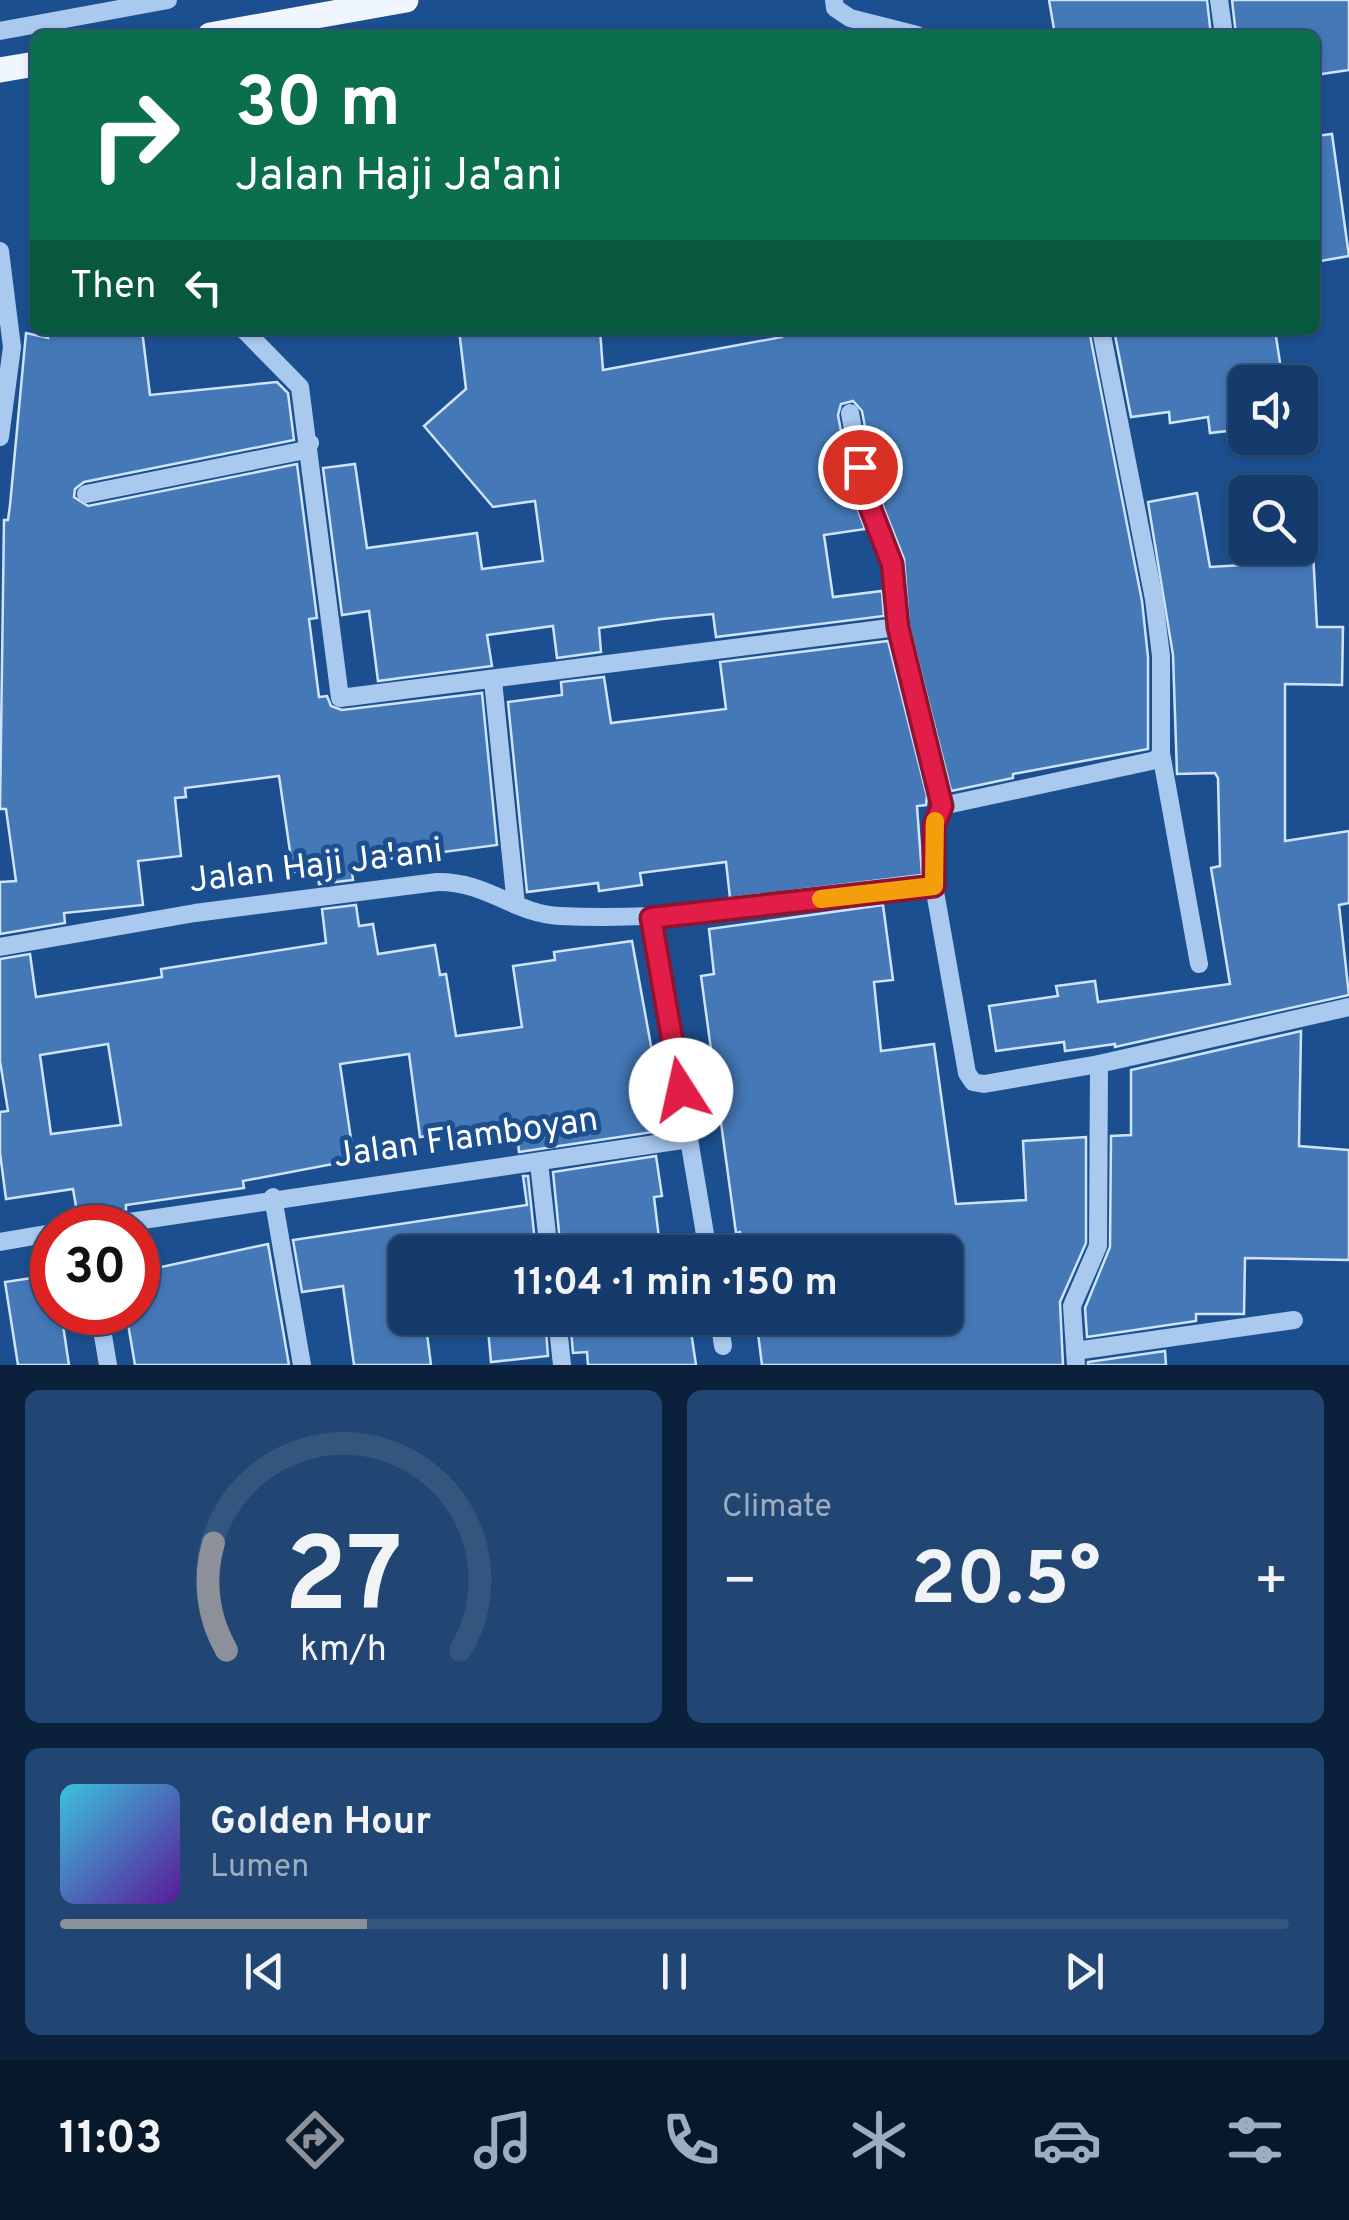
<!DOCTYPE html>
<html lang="en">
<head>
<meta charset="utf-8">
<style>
  :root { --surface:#143b6b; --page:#214673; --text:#f1f3f6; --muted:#9dadc1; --line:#33557e; --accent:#8c9099 }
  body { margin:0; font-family:Overpass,sans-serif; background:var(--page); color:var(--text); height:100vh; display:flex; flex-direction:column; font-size:38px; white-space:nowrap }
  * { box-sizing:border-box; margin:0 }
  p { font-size:32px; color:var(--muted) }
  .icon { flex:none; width:55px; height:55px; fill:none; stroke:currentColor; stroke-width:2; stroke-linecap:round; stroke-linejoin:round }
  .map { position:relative; height:1365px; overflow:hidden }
  .sheet { display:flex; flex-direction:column; gap:25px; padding:25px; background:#0b203b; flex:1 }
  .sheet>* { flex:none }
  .banner { position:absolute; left:30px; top:30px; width:1290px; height:305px; border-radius:15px; box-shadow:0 2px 8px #0004,0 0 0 2px var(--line); background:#0b6e4f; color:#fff; overflow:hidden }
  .fabs { position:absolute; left:1228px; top:365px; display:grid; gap:20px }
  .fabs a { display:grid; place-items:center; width:90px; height:90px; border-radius:15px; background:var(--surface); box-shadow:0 2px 8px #0004,0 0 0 2px var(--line); font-size:50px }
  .speed { position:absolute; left:30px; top:1205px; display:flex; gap:20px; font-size:50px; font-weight:700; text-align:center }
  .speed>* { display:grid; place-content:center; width:130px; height:130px; border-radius:50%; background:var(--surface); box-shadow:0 2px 8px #0004,0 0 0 2px var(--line); line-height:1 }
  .speed .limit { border:15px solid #d22; background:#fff; color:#111 }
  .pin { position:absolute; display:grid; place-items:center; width:85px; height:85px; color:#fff; margin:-42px; border:5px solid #fff; border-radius:50%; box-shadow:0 2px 10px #0007 }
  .me { position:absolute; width:110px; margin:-55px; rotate:350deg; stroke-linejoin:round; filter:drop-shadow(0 0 8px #0008) }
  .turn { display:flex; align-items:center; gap:35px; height:210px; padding:0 40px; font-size:45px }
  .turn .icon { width:130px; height:130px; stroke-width:2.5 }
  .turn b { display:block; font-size:70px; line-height:85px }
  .then { display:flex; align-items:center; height:95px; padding:0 40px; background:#0003; gap:20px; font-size:38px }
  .big { font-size:75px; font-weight:700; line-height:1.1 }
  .sheet .tile { flex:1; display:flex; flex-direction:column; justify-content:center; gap:15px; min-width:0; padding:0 35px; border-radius:15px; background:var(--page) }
  .sheet .dial { align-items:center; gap:0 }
  .dial svg { height:260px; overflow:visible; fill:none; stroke:var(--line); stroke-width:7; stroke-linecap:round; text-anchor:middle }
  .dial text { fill:var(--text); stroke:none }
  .song { display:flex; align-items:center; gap:30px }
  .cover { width:120px; height:120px; border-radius:15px; background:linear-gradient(135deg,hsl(190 70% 55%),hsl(270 70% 35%)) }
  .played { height:10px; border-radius:5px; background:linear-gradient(90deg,var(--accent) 25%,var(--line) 25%) }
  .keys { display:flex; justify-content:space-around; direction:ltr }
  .heat { display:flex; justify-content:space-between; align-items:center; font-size:55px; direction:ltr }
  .sheet .tiles { flex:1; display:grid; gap:25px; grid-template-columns:1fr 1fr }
  .tile:last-child { grid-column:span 2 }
  .trip { position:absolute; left:388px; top:1235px; width:575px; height:100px; border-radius:15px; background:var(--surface); box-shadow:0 2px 8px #0004,0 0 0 2px var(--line); font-weight:700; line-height:100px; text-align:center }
  .tab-bar { display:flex; height:160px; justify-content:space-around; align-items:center; background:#08182b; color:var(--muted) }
  .tab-bar .icon { width:70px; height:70px }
  .tab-bar .on { color:var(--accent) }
  .tab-bar b { font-size:45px; color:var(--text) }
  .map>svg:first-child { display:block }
  .building { fill:#4478b7; stroke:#cfe3fa; stroke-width:2.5; fill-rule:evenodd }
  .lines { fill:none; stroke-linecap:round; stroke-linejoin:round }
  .minor { stroke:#a9c9ee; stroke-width:18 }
  .major { stroke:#f0f6ff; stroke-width:25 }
  .route-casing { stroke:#92132f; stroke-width:25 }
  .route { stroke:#e11d48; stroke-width:18 }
  .slow { stroke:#f59e0b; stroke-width:18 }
  .labels { text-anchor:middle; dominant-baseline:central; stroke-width:10; stroke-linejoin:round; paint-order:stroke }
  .street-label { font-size:35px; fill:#fff; stroke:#1b4f8f }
</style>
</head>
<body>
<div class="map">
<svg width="1349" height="1365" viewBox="0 0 1349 1365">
  <rect width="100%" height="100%" fill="#1b4f8f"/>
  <g class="building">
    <polygon points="1049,0 1207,0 1211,35 1055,35"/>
    <polygon points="1232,0 1349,0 1349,70 1315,75 1315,35 1236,35"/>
    <polygon points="1332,134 1349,256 1315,262 1315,136"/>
    <polygon points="47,330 142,330 150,395 277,382 288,393 294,440 84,482 75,489 74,497 88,506 297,464 317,618 309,619 319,697 327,696 331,706 342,710 482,693 497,845 351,864 353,880 319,884 317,869 293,872 279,776 185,788 186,797 175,798 181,856 138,861 143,905 64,913 65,923 0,934 0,882 16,881 6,809 0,809 4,520 8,520 10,505 26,333 48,338"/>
    <polygon points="459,330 600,330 603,370 782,337 781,330 1089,330 1142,601 1148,657 1148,749 1013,774 1013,778 951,791 909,625 904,559 877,491 862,411 853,401 841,404 838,415 853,496 865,529 824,535 833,597 882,591 884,616 716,637 713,614 662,619 599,628 601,652 557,658 553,626 487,635 492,666 378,681 369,611 342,615 323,468 355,464 367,548 477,533 482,569 543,561 535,501 493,507 424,426 466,389"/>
    <polygon points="1114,330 1275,330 1283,382 1245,382 1245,429 1210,433 1208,417 1170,423 1169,412 1131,417"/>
    <polygon points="1306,483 1318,551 1313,552 1317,627 1343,627 1342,685 1285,684 1285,841 1349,831 1349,903 1339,905 1349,995 1115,1047 1115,1044 1065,1051 1064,1042 996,1051 989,1006 1058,996 1056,986 1095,981 1098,1002 1230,984 1211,868 1220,866 1218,778 1215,773 1177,774 1173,655 1148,502 1197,493 1210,567 1276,563 1273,548 1300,548 1300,492 1263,490"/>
    <polygon points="888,641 927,796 926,805 917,806 922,875 730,898 726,862 640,873 642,885 599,891 598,883 527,892 508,702 562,695 561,682 604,677 611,723 726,709 720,662"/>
    <path d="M 356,905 L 359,926 L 373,924 L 378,954 L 435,945 L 440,975 L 446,974 L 456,1036 L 522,1027 L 513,966 L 555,960 L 554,952 L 632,941 L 653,1057 L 643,1058 L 653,1132 L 519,1152 L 516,1123 L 420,1137 L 409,1054 L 340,1064 L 354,1160 L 243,1181 L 244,1188 L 126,1205 L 126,1210 L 78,1218 L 73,1189 L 6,1199 L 0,1153 L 0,1112 L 8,1111 L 0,1061 L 0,959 L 30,954 L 36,997 L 162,977 L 161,969 L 326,943 L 322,909 ZM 108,1044 L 121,1125 L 51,1134 L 40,1055 Z"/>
    <polygon points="883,905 893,980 874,982 881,1051 934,1044 956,1204 1026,1200 1023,1141 1086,1137 1086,1243 1060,1302 1063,1365 762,1365 756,1318 945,1318 945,1252 743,1252 740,1232 736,1233 701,976 714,974 709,929"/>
    <polygon points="1301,1031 1299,1146 1349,1150 1349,1260 1245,1258 1244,1314 1196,1314 1196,1321 1087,1337 1085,1308 1110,1247 1111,1136 1131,1135 1131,1070"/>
    <polygon points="656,1156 662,1196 654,1197 659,1238 649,1239 651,1252 561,1252 553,1172"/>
    <polygon points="523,1176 528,1176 536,1252 405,1252 405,1318 425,1318 431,1365 354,1365 343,1286 302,1292 293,1240 527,1205"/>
    <polygon points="268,1244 289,1365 135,1365 126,1312 138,1312 138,1272"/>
    <polygon points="52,1275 52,1312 61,1312 69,1365 18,1365 5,1282"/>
    <polygon points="487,1318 545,1318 548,1356 491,1362"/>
    <polygon points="570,1318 689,1318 696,1365 588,1365 587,1352 573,1353"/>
    <polygon points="1165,1351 1166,1365 1088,1365 1088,1362"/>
  </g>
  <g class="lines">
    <g class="minor">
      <polyline points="834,0 835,8 850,18 917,35"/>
      <polyline points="1219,0 1224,35"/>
      <polyline points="0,31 168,0"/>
      <polyline points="0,251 12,347 0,437"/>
      <polyline points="244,330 300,387 340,698 897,627"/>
      <polyline points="1101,330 1154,599 1161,656 1161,753 1199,964"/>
      <polyline points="850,413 865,494 892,563 897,627 942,806"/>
      <polyline points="86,494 306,450 310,443"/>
      <polyline points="493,681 516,905"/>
      <polyline points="1161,753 1156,760 942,806 936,813 934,886 967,1073 973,1082 984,1084 1099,1064 1349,1007"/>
      <path d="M 0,947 L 195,913 L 437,882 C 487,881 514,914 560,916 C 685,922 810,900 934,886"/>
      <polyline points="689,1139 708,1252"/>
      <polyline points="539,1163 549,1252"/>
      <polyline points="273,1197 302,1365"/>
      <polyline points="89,1228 689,1139 651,918"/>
      <polyline points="0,1242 52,1233"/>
      <polyline points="99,1312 108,1365"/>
      <polyline points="557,1318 562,1365"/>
      <polyline points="719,1318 723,1346"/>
      <polyline points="1075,1351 1294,1320"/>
      <polyline points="1076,1365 1072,1306 1098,1246 1099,1064"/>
    </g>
    <g class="major">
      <polyline points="210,35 406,0"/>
      <polyline points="0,70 35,64"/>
    </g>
  </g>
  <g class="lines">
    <g class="route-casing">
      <polyline id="route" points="681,1090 651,918 934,886 934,826 942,806 898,627 892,564 865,494 860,467"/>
    </g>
    <use href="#route" class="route"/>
    <polyline class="slow" points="821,899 934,886 935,821"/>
  </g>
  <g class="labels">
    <g class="street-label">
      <text transform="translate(316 867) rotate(-7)">Jalan Haji Ja'ani</text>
      <text transform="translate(466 1139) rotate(-8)">Jalan Flamboyan</text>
    </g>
  </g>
</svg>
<div class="fabs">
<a><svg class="icon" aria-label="sound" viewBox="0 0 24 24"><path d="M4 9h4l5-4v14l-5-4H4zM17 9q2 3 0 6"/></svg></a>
<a><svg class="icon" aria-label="search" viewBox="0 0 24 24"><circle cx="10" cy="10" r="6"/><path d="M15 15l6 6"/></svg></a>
</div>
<div class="speed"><div class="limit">30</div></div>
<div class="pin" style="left:860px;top:467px;background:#d93025"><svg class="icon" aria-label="arrive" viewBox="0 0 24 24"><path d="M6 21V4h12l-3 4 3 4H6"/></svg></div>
<svg class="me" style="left:681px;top:1090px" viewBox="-20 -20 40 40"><circle r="19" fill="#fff"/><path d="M0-13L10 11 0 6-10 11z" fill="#e11d48"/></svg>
<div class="trip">11:04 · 1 min · 150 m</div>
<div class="banner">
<div class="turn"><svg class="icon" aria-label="right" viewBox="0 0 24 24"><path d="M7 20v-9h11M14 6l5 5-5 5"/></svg><div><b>30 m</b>Jalan Haji Ja'ani</div></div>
<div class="then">Then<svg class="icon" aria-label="left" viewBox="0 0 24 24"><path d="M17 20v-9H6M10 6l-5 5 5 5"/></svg></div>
</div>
</div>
<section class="sheet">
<div class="tiles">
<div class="tile dial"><svg viewBox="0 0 100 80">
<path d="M14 69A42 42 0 1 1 86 69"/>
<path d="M14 69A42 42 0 0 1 10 36" stroke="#8c9099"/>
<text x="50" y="56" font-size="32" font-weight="700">27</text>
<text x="50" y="72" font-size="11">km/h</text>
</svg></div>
<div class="tile"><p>Climate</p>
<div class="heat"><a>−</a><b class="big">20.5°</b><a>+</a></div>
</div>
<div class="tile">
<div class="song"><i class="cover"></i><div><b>Golden Hour</b><p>Lumen</p></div></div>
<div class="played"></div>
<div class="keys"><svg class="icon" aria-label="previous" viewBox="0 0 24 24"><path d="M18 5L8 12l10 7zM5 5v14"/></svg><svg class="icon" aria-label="pause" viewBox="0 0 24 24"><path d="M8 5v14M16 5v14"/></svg><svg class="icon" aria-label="next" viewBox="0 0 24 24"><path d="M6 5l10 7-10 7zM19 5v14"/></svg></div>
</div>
</div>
</section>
<nav class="tab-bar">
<b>11:03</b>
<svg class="icon on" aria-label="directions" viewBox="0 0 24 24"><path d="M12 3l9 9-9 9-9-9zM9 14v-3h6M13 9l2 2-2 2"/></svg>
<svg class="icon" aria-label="music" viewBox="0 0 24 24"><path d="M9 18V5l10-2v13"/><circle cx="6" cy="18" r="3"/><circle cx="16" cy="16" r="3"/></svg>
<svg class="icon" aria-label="phone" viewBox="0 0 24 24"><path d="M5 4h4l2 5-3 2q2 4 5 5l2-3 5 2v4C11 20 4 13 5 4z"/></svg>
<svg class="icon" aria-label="climate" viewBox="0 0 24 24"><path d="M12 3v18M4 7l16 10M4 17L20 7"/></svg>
<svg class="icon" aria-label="car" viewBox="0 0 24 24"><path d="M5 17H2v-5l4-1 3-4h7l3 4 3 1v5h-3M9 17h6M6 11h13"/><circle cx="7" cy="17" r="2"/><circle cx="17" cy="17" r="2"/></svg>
<svg class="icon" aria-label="filters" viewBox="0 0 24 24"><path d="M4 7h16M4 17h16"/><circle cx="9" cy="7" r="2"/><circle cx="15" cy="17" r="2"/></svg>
</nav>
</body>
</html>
